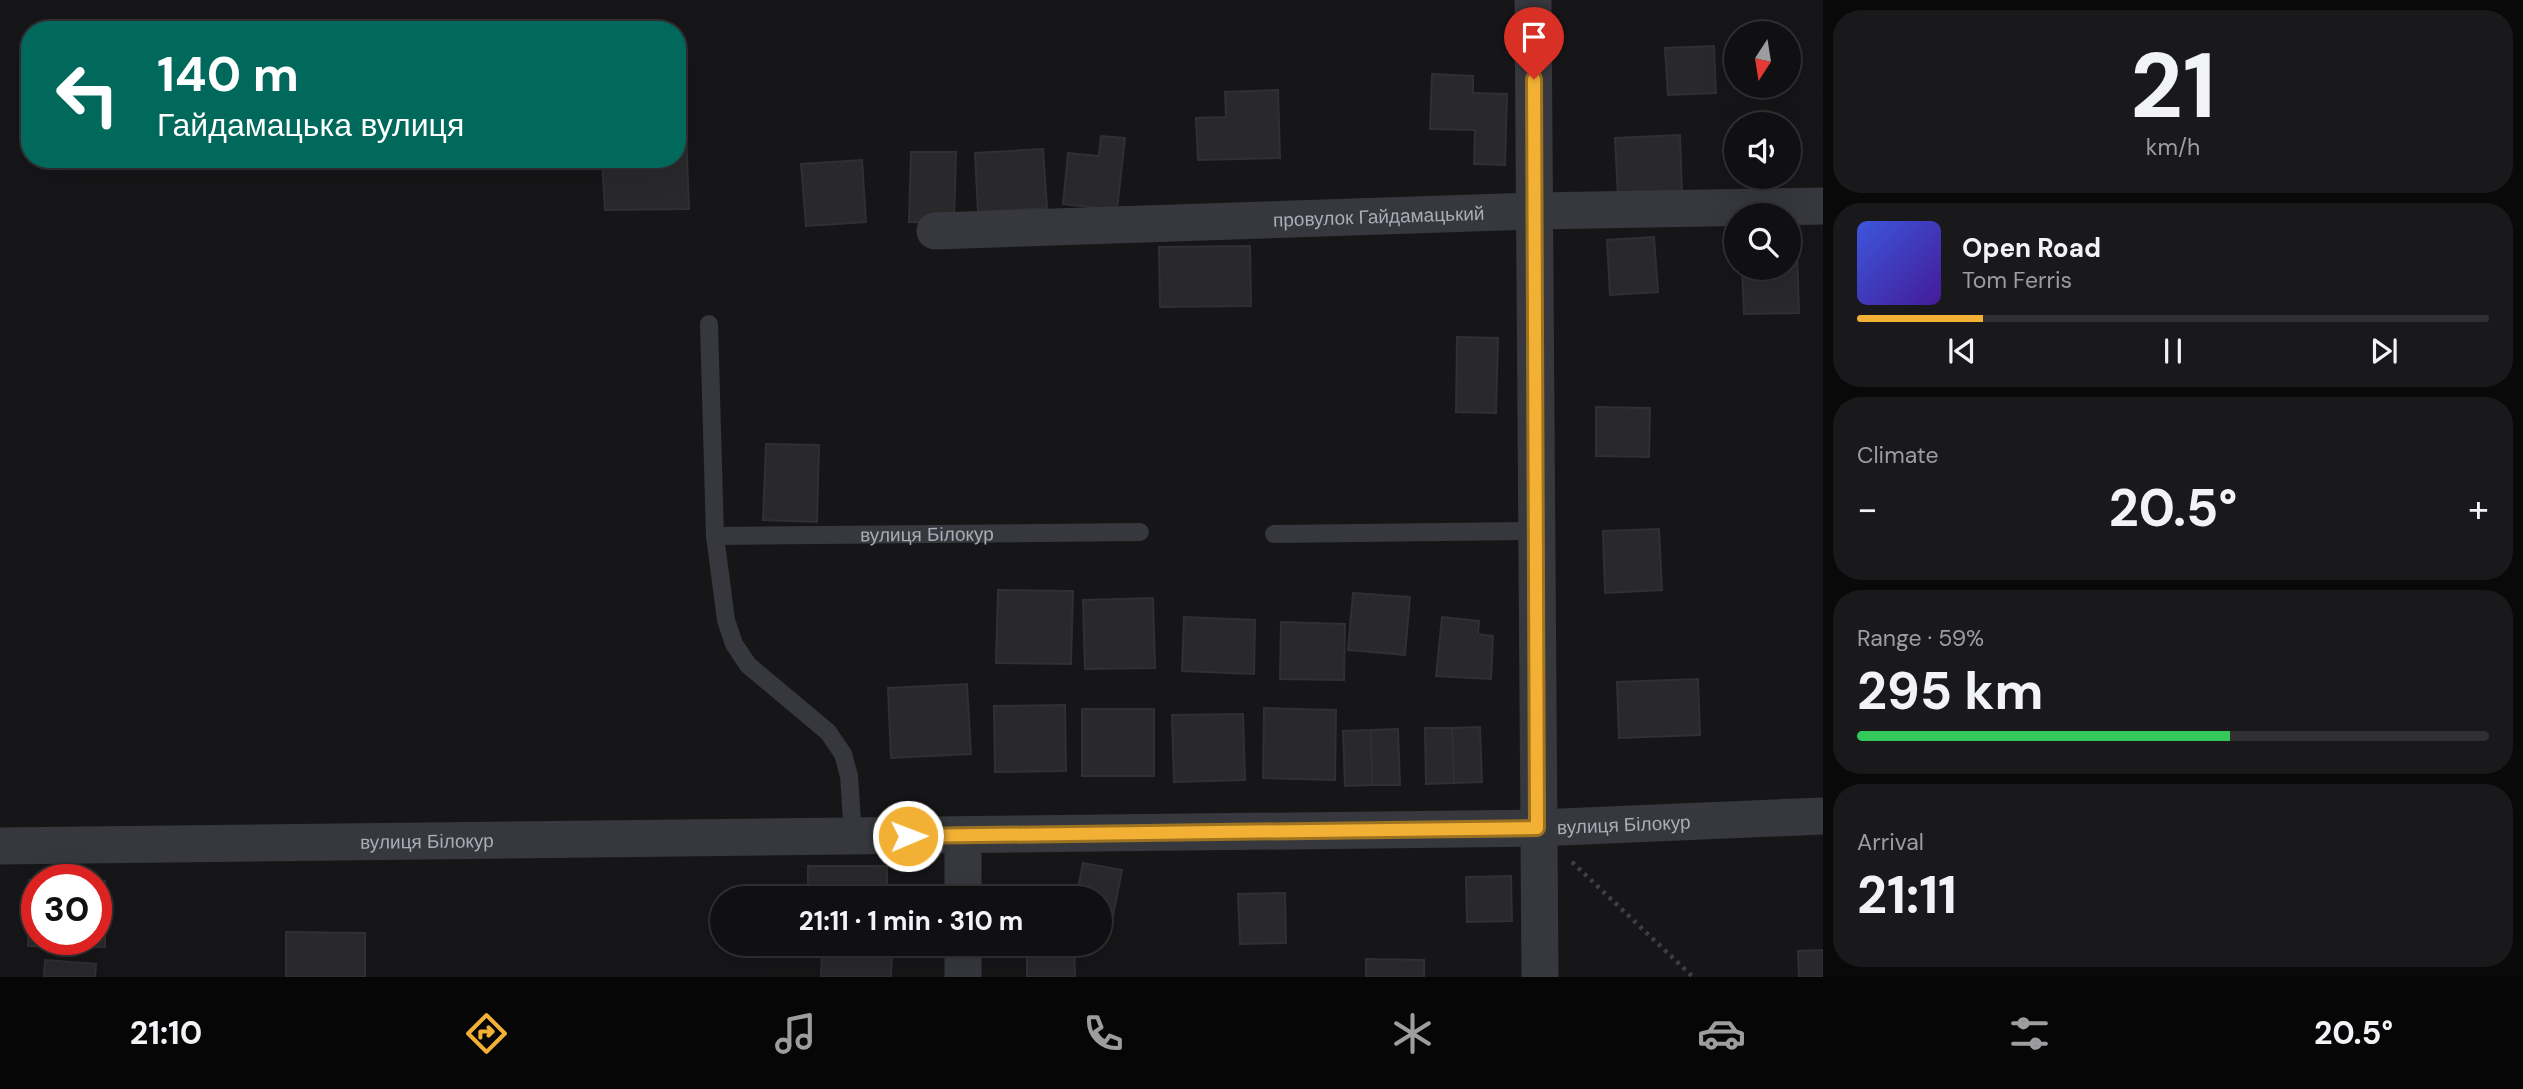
<!DOCTYPE html>
<html lang="en">
<head>
<meta charset="utf-8">
<style>
  :root { --surface:#101012; --page:#19191b; --text:#f1f3f6; --muted:#9c9d9f; --line:#303032; --accent:#f2b134 }
  body { margin:0; font-family:"DM Sans",sans-serif; background:var(--page); color:var(--text); height:100vh; display:flex; flex-direction:column; font-size:26px; white-space:nowrap }
  * { box-sizing:border-box; margin:0 }
  p { font-size:23px; color:var(--muted) }
  .icon { flex:none; width:38px; height:38px; fill:none; stroke:currentColor; stroke-width:2; stroke-linecap:round; stroke-linejoin:round }
  .map { position:relative; flex:1; overflow:hidden }
  .sheet { display:flex; flex-direction:column; gap:10px; padding:10px; background:#09090a; width:700px }
  .sheet>* { flex:none }
  .hud { position:absolute; left:21px; top:21px; width:665px; height:147px; border-radius:28px; box-shadow:0 7px 28px #0002,0 0 0 2px var(--line); background:#00695c; color:#fff; overflow:hidden }
  .needle { width:46px; rotate:192deg }
  .buttons { position:absolute; left:1724px; top:21px; display:grid; gap:14px }
  .buttons a { display:grid; place-items:center; width:77px; height:77px; border-radius:50%; background:var(--surface); box-shadow:0 7px 28px #0002,0 0 0 2px var(--line); font-size:35px }
  .speed { position:absolute; left:21px; top:864px; display:flex; gap:14px; font-size:35px; font-weight:700; text-align:center }
  .speed>* { display:grid; place-content:center; width:91px; height:91px; border-radius:50%; background:var(--surface); box-shadow:0 7px 28px #0002,0 0 0 2px var(--line); line-height:1 }
  .speed .limit { border:10px solid #d22; background:#fff; color:#111 }
  .pin { position:absolute; display:grid; place-items:center; width:60px; height:60px; color:#fff; margin:-72px -30px; border-radius:50% 50% 50% 0; rotate:-45deg; box-shadow:0 0 7px #0007 }
  .pin .icon { rotate:45deg }
  .me { position:absolute; width:77px; margin:-38px; rotate:89deg; stroke-linejoin:round; filter:drop-shadow(0 0 5px #0008) }
  .turn { display:flex; align-items:center; gap:24px; height:147px; padding:0 21px; font-size:32px }
  .turn .icon { width:91px; height:91px; stroke-width:2.5 }
  .turn b { display:block; font-size:49px; line-height:60px }
  .big { font-size:52px; font-weight:700; line-height:1.1 }
  .sheet .card { flex:1; display:flex; flex-direction:column; justify-content:center; gap:10px; min-width:0; padding:0 24px; border-radius:28px; background:var(--page) }
  .sheet .dial { align-items:center; gap:0 }
  .dial b { font-size:91px; line-height:1 }
  .song { display:flex; align-items:center; gap:21px }
  .cover { width:84px; height:84px; border-radius:10px; background:linear-gradient(135deg,hsl(230 70% 55%),hsl(260 70% 35%)) }
  .played { height:7px; border-radius:4px; background:linear-gradient(90deg,var(--accent) 20%,var(--line) 20%) }
  .keys { display:flex; justify-content:space-around; direction:ltr }
  .heat { display:flex; justify-content:space-between; align-items:center; font-size:38px; direction:ltr }
  .charge { height:10px; border-radius:5px; background:linear-gradient(90deg,#34c759 59%,var(--line) 0) }
  .trip { position:absolute; left:710px; top:886px; width:402px; height:70px; border-radius:35px; background:var(--surface); box-shadow:0 7px 28px #0002,0 0 0 2px var(--line); font-weight:700; line-height:70px; text-align:center }
  .tab-bar { display:flex; height:112px; justify-content:space-around; align-items:center; background:#060607; color:var(--muted) }
  .tab-bar .icon { width:49px; height:49px }
  .tab-bar .selected { color:var(--accent) }
  .tab-bar b { font-size:32px; color:var(--text) }
  main { display:flex; flex:1; min-height:0 }
  .map>svg:first-child { display:block }
  .building { fill:#29292c; stroke:#303034; stroke-width:2 }
  .lines { fill:none; stroke-linecap:round; stroke-linejoin:round }
  .path { stroke:#3d3f44; stroke-width:4.5; stroke-dasharray:3.5 5; stroke-linecap:butt }
  .service { stroke:#37383d; stroke-width:18 }
  .minor { stroke:#37383d; stroke-width:37 }
  .route-casing { stroke:#9d7322; stroke-width:18 }
  .route { stroke:#f2b134; stroke-width:12 }
  .labels { text-anchor:middle; dominant-baseline:central; stroke-width:7; stroke-linejoin:round; paint-order:stroke }
  .street-label { font-size:19px; fill:#a8adb8; stroke:#111113 }
</style>
</head>
<body>
<main>
<div class="map">
<svg width="1823" height="977" viewBox="0 0 1823 977">
  <rect width="100%" height="100%" fill="#161618"/>
  <g class="building">
    <polygon points="1714,46 1716,93 1668,95 1665,48"/>
    <polygon points="1432,74 1473,76 1473,93 1507,94 1505,165 1474,164 1475,130 1430,129"/>
    <polygon points="1278,90 1280,158 1198,160 1196,118 1226,117 1225,92"/>
    <polygon points="677,132 686,132 689,209 605,210 602,159 677,159"/>
    <polygon points="1680,135 1682,195 1618,197 1615,138"/>
    <polygon points="1101,136 1125,138 1117,210 1063,204 1068,153 1099,156"/>
    <polygon points="1043,149 1047,208 978,212 975,153"/>
    <polygon points="911,152 956,152 954,223 909,222"/>
    <polygon points="862,160 866,222 806,226 801,164"/>
    <polygon points="1654,237 1658,292 1610,295 1607,240"/>
    <polygon points="1250,246 1251,306 1160,307 1159,247"/>
    <polygon points="1788,247 1797,247 1799,313 1744,314 1742,268 1788,268"/>
    <polygon points="1457,337 1498,338 1496,413 1456,412"/>
    <polygon points="1596,407 1650,408 1649,457 1596,456"/>
    <polygon points="766,444 819,445 817,522 763,520"/>
    <polygon points="1659,529 1662,590 1605,593 1603,531"/>
    <polygon points="998,590 1073,591 1071,664 996,663"/>
    <polygon points="1353,593 1410,597 1405,655 1348,650"/>
    <polygon points="1153,598 1155,668 1085,669 1083,600"/>
    <polygon points="1184,617 1255,620 1254,674 1182,671"/>
    <polygon points="1442,617 1479,621 1478,634 1493,636 1491,679 1436,676"/>
    <polygon points="1281,622 1345,624 1344,680 1280,679"/>
    <polygon points="1698,679 1700,735 1619,738 1617,682"/>
    <polygon points="967,684 971,754 891,758 888,688"/>
    <polygon points="1065,705 1066,771 995,772 994,706"/>
    <polygon points="1264,708 1336,710 1335,780 1263,778"/>
    <rect x="1082" y="709" width="72" height="67"/>
    <polygon points="1243,714 1245,780 1174,782 1172,715"/>
    <polygon points="1480,727 1482,782 1454,783 1452,728"/>
    <polygon points="1425,728 1452,728 1454,783 1426,784"/>
    <polygon points="1398,729 1400,785 1372,785 1371,730"/>
    <polygon points="1371,730 1372,785 1345,786 1343,731"/>
    <polygon points="1083,863 1122,870 1111,926 1101,924 1101,898 1076,898"/>
    <rect x="808" y="866" width="79" height="32"/>
    <polygon points="1511,876 1512,921 1467,922 1466,877"/>
    <polygon points="29,880 37,880 37,940 96,940 96,881 105,881 105,947 28,946"/>
    <polygon points="1285,893 1286,943 1240,944 1238,894"/>
    <polygon points="286,932 365,933 365,977 286,977"/>
    <polygon points="1027,943 1074,943 1075,977 1027,977"/>
    <polygon points="1823,950 1823,977 1799,977 1798,951"/>
    <polygon points="822,953 892,954 891,977 821,977"/>
    <polygon points="1366,959 1424,960 1424,977 1366,977"/>
    <polygon points="45,960 96,964 95,977 44,977"/>
  </g>
  <g class="lines">
    <polyline class="path" points="1572,862 1693,977"/>
    <g class="service">
      <polyline points="709,324 715,536 726,620 734,644 748,665 828,732 843,754 849,776 853,836"/>
      <polyline points="1274,534 1536,531"/>
      <path id="s1" d="M 715,536 L 1140,532"/>
    </g>
    <g class="minor">
      <polyline points="1533,0 1540,977"/>
      <path id="s2" d="M 935,231 L 1535,211 L 1823,206"/>
      <path id="s3" d="M 0,846 L 1537,828 L 1823,816"/>
      <polyline points="963,898 963,835"/>
      <polyline points="963,977 963,943"/>
    </g>
  </g>
  <g class="lines">
    <g class="route-casing">
      <polyline id="route" points="908,836 1537,828 1534,79"/>
    </g>
    <use href="#route" class="route"/>
  </g>
  <g class="labels">
    <g class="street-label">
      <text stroke="none"><textPath href="#s2" startOffset="444">провулок Гайдамацький</textPath></text>
      <text stroke="none"><textPath href="#s1" startOffset="212">вулиця Білокур</textPath></text>
      <text stroke="none"><textPath href="#s3" startOffset="1624">вулиця Білокур</textPath></text>
      <text stroke="none"><textPath href="#s3" startOffset="427">вулиця Білокур</textPath></text>
    </g>
  </g>
</svg>
<div class="buttons">
<a><svg class="needle" viewBox="-14 -14 28 28"><path d="M0-13l5 13h-10z" fill="#e53935"/><path d="M0 13l5-13h-10z" fill="#9c9d9f"/></svg></a>
<a><svg class="icon" aria-label="sound" viewBox="0 0 24 24"><path d="M4 9h4l5-4v14l-5-4H4zM17 9q2 3 0 6"/></svg></a>
<a><svg class="icon" aria-label="search" viewBox="0 0 24 24"><circle cx="10" cy="10" r="6"/><path d="M15 15l6 6"/></svg></a>
</div>
<div class="speed"><div class="limit">30</div></div>
<div class="pin" style="left:1534px;top:79px;background:#d93025"><svg class="icon" aria-label="arrive" viewBox="0 0 24 24"><path d="M6 21V4h12l-3 4 3 4H6"/></svg></div>
<svg class="me" style="left:908px;top:836px" viewBox="-20 -20 40 40"><circle r="17" fill="#f2b134" stroke="#fff" stroke-width="3"/><path d="M0-11L8 9 0 5-8 9z" fill="#fff"/></svg>
<div class="trip">21:11 · 1 min · 310 m</div>
<div class="hud">
<div class="turn"><svg class="icon" aria-label="left" viewBox="0 0 24 24"><path d="M17 20v-9H6M10 6l-5 5 5 5"/></svg><div><b>140 m</b>Гайдамацька вулиця</div></div>
</div>
</div>
<section class="sheet">
<div class="card dial"><b>21</b><p>km/h</p></div>
<div class="card">
<div class="song"><i class="cover"></i><div><b>Open Road</b><p>Tom Ferris</p></div></div>
<div class="played"></div>
<div class="keys"><svg class="icon" aria-label="previous" viewBox="0 0 24 24"><path d="M18 5L8 12l10 7zM5 5v14"/></svg><svg class="icon" aria-label="pause" viewBox="0 0 24 24"><path d="M8 5v14M16 5v14"/></svg><svg class="icon" aria-label="next" viewBox="0 0 24 24"><path d="M6 5l10 7-10 7zM19 5v14"/></svg></div>
</div>
<div class="card"><p>Climate</p>
<div class="heat"><a>−</a><b class="big">20.5°</b><a>+</a></div>
</div>
<div class="card"><p>Range · 59%</p><b class="big">295 km</b><div class="charge"></div></div>
<div class="card"><p>Arrival</p><b class="big">21:11</b></div>
</section>
</main>
<nav class="tab-bar">
<b>21:10</b>
<svg class="icon selected" aria-label="directions" viewBox="0 0 24 24"><path d="M12 3l9 9-9 9-9-9zM9 14v-3h6M13 9l2 2-2 2"/></svg>
<svg class="icon" aria-label="music" viewBox="0 0 24 24"><path d="M9 18V5l10-2v13"/><circle cx="6" cy="18" r="3"/><circle cx="16" cy="16" r="3"/></svg>
<svg class="icon" aria-label="phone" viewBox="0 0 24 24"><path d="M5 4h4l2 5-3 2q2 4 5 5l2-3 5 2v4C11 20 4 13 5 4z"/></svg>
<svg class="icon" aria-label="climate" viewBox="0 0 24 24"><path d="M12 3v18M4 7l16 10M4 17L20 7"/></svg>
<svg class="icon" aria-label="car" viewBox="0 0 24 24"><path d="M5 17H2v-5l4-1 3-4h7l3 4 3 1v5h-3M9 17h6M6 11h13"/><circle cx="7" cy="17" r="2"/><circle cx="17" cy="17" r="2"/></svg>
<svg class="icon" aria-label="filters" viewBox="0 0 24 24"><path d="M4 7h16M4 17h16"/><circle cx="9" cy="7" r="2"/><circle cx="15" cy="17" r="2"/></svg>
<b>20.5°</b>
</nav>
</body>
</html>
